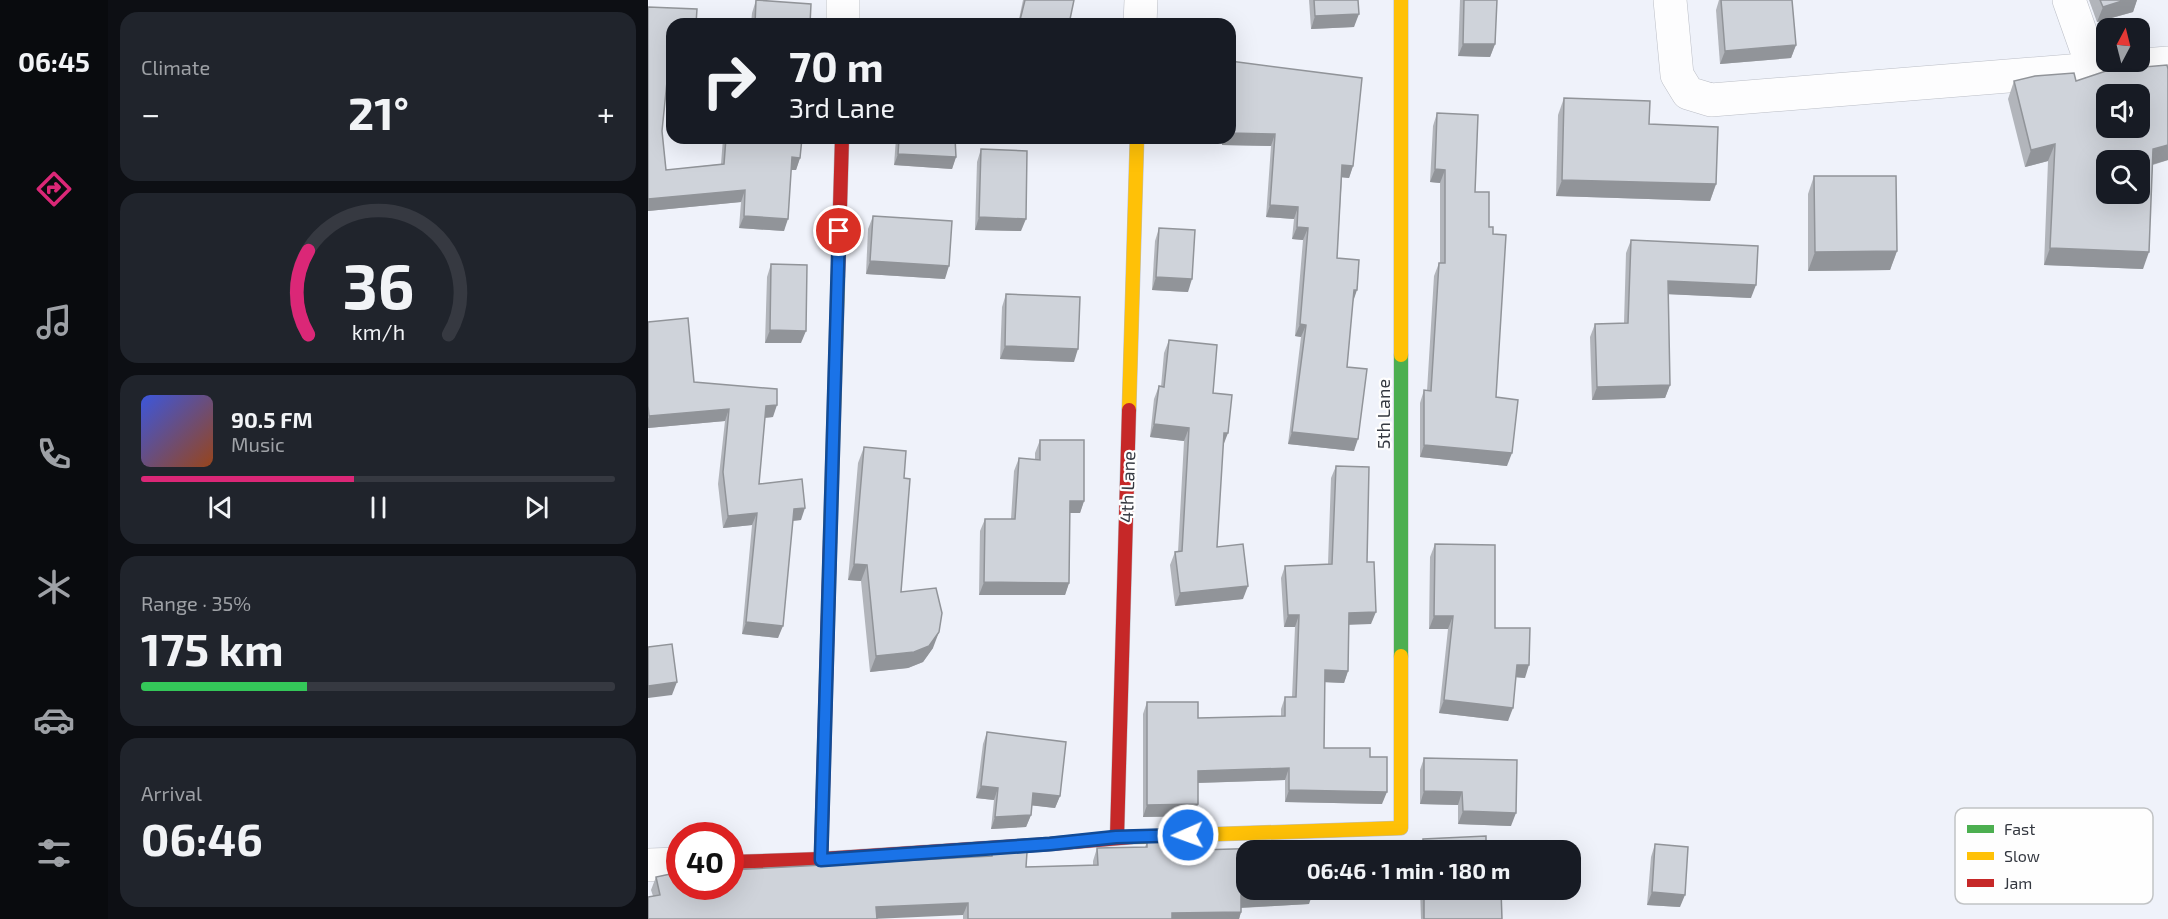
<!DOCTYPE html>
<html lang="en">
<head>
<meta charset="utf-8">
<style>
  :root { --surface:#171b24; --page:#20242c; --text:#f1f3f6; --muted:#9ea1a6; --line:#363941; --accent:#db2777 }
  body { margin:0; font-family:"Exo 2",sans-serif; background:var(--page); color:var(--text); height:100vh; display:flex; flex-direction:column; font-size:22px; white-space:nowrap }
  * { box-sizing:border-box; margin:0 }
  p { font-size:20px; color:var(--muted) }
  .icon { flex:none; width:33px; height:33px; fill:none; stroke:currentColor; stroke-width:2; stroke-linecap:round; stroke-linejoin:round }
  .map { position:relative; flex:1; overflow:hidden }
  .drawer { display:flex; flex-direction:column; gap:12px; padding:12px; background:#0d0f14; width:540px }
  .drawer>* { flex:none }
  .guide { position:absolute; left:18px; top:18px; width:570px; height:126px; border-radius:18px; box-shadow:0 6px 24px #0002; background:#171b24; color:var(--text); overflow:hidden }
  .needle { width:39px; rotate:7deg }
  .buttons { position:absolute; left:1448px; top:18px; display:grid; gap:12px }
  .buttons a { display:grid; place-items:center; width:54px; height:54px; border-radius:12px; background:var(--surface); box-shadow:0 6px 24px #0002; font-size:30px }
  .speed { position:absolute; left:18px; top:822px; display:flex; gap:12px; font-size:30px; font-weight:700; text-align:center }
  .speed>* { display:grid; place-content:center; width:78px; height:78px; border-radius:50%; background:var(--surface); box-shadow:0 6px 24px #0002; line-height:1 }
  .speed .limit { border:9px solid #d22; background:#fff; color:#111 }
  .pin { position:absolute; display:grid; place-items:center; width:51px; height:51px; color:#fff; margin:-26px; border:3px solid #fff; border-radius:50%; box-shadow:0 2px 6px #0007 }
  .me { position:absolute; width:66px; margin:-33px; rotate:268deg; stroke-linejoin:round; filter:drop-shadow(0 0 4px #0008) }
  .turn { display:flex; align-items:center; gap:21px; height:126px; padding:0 24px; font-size:27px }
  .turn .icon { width:78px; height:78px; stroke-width:2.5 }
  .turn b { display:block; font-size:42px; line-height:51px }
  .big { font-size:45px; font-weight:700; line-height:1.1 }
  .drawer .tile { flex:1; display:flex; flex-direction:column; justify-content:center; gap:9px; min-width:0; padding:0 21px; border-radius:18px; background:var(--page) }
  .drawer .dial { align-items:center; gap:0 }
  .dial svg { height:156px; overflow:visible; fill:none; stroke:var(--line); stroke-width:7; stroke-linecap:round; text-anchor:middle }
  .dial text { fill:var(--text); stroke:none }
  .song { display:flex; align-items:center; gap:18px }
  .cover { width:72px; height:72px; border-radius:9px; background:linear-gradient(135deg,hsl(230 70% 55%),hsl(20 70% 35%)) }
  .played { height:6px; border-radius:3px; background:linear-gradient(90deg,var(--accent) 45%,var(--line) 45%) }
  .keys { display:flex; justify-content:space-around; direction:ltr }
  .heat { display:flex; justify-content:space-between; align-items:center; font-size:33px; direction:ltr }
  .charge { height:9px; border-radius:4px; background:linear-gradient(90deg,#34c759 35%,var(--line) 0) }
  .trip { position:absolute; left:588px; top:840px; width:345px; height:60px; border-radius:18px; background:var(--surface); box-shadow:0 6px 24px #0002; font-weight:700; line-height:60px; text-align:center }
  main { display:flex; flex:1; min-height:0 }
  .tabs { display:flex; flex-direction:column; width:108px; justify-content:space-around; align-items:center; background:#090b0e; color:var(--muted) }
  .tabs .icon { width:42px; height:42px }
  .tabs .on { color:var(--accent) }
  .tabs b { font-size:27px; color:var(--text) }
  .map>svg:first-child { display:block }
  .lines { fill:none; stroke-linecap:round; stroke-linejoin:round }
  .street-casing { stroke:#bbbec6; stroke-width:34 }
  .fast-casing { stroke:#bbbec6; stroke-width:15 }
  .slow-casing { stroke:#bbbec6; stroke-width:15 }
  .jam-casing { stroke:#bbbec6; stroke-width:15 }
  .street { stroke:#fdfdfe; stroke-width:33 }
  .fast { stroke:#4caf50; stroke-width:14 }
  .slow { stroke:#ffc107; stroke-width:14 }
  .jam { stroke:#c62828; stroke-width:14 }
  .wall { fill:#b2b5bb }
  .shaded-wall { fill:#919499 }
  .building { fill:#cfd3da; stroke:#919499; stroke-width:1.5; fill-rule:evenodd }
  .route-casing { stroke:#114b97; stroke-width:15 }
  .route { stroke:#1a73e8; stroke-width:10 }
  .labels { text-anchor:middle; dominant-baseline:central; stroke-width:4.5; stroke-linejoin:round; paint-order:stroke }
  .street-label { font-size:18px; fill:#343840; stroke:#fefefe }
  .key { fill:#fefefe; stroke:#c1c3c5; stroke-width:1.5 }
  .key-label { font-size:16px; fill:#343840 }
</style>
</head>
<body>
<main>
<nav class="tabs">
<b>06:45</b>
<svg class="icon on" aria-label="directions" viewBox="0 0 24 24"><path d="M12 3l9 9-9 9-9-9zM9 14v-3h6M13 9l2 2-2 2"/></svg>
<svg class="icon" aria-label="music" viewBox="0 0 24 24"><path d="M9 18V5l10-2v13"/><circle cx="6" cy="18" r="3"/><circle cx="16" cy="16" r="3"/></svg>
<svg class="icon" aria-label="phone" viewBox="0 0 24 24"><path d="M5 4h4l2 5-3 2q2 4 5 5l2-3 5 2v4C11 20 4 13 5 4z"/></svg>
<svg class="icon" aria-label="climate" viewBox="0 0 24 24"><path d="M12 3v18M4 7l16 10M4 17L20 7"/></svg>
<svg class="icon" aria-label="car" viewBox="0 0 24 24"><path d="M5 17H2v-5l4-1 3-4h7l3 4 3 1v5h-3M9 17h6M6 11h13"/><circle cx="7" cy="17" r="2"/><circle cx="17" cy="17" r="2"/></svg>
<svg class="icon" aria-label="filters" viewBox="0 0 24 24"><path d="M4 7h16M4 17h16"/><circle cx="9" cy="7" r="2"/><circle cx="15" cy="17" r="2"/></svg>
</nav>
<section class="drawer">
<div class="tile"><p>Climate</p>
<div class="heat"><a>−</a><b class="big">21°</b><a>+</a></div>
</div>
<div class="tile dial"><svg viewBox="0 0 100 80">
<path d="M14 69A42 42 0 1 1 86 69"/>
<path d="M14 69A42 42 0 0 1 14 26" stroke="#db2777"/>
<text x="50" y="56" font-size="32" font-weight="700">36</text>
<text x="50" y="72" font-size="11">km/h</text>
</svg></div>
<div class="tile">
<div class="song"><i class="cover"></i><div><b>90.5 FM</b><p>Music</p></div></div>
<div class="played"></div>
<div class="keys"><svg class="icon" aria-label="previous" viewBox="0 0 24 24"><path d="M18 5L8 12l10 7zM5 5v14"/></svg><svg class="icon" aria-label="pause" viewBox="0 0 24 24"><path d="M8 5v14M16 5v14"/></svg><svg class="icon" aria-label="next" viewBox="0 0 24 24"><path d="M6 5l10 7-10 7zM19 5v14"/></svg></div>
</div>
<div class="tile"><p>Range · 35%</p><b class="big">175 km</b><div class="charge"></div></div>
<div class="tile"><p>Arrival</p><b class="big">06:46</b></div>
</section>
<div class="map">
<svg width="1520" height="919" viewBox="0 0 1520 919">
  <rect width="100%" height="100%" fill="#eff2fa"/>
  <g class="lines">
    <g class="street-casing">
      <g id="street">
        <polyline points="195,0 195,24"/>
        <polyline points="1022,0 1029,75 1040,93 1063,100 1520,63"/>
        <polyline points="1421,0 1445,68"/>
        <polyline points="492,24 493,0"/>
        <polyline points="0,865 32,864"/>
      </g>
    </g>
    <g class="fast-casing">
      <polyline id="fast" points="753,355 753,656"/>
    </g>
    <g class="slow-casing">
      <g id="slow">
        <polyline points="753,0 753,355"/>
        <polyline points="481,410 489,138"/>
        <polyline points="182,542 190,276"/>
        <polyline points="484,837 753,828 753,656"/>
      </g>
    </g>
    <g class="jam-casing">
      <g id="jam">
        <polyline points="190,276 194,138"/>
        <polyline points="469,837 481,410"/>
        <polyline points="173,859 182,542"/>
        <polyline points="82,862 173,859 402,844 484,837"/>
      </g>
    </g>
    <use href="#street" class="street"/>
    <use href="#fast" class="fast"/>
    <use href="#slow" class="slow"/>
    <use href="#jam" class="jam"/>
  </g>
  <g class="wall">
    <polygon points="108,0 162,24 103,24 104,13"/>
    <polygon points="375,0 426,0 421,24 370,24"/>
    <polygon points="661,0 710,0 706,27 663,29"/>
    <polygon points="812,0 849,0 847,44 842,57 810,56"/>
    <polygon points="1071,0 1144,0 1148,45 1143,58 1072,64 1068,10"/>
    <polygon points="1441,0 1489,0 1485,12 1449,22"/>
    <polygon points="0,7 21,65 14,131 18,170 73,164 75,138 154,138 152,158 148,170 143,170 136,231 91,228 93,202 0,211"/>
    <polygon points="582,61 705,166 701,178 694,177 689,258 705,301 699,367 706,451 640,444 653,337 647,336 655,240 644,239 646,219 618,217 623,146 574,145 574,138 582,138"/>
    <polygon points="1366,81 1428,81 1520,160 1505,165 1495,269 1396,265 1400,161 1377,167 1360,99"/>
    <polygon points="916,98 1001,124 1068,184 1062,201 908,196 910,115"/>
    <polygon points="789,113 827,192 841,227 848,397 859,466 772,457 772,403 776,390 779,391 786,276 791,263 792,263 792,183 782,182 785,126"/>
    <polygon points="248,138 307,138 308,157 304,169 246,165"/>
    <polygon points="333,149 373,231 327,230 329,162"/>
    <polygon points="1166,176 1249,251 1242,270 1160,271 1160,194"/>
    <polygon points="225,216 297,279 218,274 220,229"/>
    <polygon points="511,228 540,292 504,290 507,241"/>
    <polygon points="983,240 1103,298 1020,294 1022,385 1017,398 944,400 942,337 947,324 976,323 978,253"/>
    <polygon points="123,264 153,343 117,343 119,277"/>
    <polygon points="358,294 426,362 352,359 354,307"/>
    <polygon points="0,322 46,382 125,417 117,418 111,484 153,520 145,521 130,638 94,634 104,525 75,528 70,484 77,421 0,428"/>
    <polygon points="521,340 565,393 575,446 569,547 595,599 527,606 522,565 527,552 530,552 536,441 502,437 506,399 511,386 513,387 516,353"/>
    <polygon points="392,440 436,501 432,513 422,513 421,583 417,595 331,595 332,531 337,519 363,519 366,471 371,458 387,460 387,453"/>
    <polygon points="216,447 256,478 253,592 285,648 275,662 260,668 222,672 213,581 200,580 210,463"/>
    <polygon points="688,466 719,562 723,624 701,624 700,671 696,683 677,682 676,748 722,757 734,804 637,802 637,780 550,783 550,804 546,816 495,817 495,714 499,702 550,718 633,716 633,709 637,697 644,697 647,627 636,627 633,578 637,566 680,564 683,478"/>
    <polygon points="787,544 847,628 877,678 868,677 860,721 791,713 800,629 781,629 782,557"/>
    <polygon points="339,732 412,796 407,808 383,805 383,815 378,827 343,829 346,800 328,798 335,744"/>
    <polygon points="776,758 863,826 810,824 810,805 772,804 772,770"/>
    <polygon points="775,839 838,850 771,850"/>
    <polygon points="499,842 550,850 617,848 619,844 661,904 593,908 593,912 591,919 315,919 315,915 5,896 3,890 8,877 445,865 445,861 449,848 497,847"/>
    <polygon points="1007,844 1032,907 999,905 1003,857"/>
    <polygon points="772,890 853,890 854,919 773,919"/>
  </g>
  <g class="shaded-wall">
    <polygon points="1477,0 1489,0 1485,12 1449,22 1455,7"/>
    <polygon points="711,14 706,27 663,29 667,16"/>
    <polygon points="815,44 847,44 842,57 810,56"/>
    <polygon points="1148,45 1143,58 1072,64 1077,51"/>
    <polygon points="22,52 24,53 24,65 18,65"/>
    <polygon points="582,133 627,134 623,146 574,145 576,138 582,138"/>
    <polygon points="1407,144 1400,161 1377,167 1383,150"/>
    <polygon points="1520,145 1520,160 1499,166 1505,149"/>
    <polygon points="250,154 308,157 304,169 246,165"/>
    <polygon points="144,157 152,158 148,170 139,170"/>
    <polygon points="694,165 705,166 701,178 690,177"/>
    <polygon points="787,169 797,170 792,183 782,182"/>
    <polygon points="914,180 1068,184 1062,201 908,196"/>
    <polygon points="97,190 93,202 0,211 0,199"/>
    <polygon points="622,205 650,207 646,219 618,217"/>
    <polygon points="96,216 140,219 136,231 91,228"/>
    <polygon points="331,217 378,219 373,231 327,230"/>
    <polygon points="649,227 660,228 655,240 644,239"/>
    <polygon points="1402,248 1501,252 1495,269 1396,265"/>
    <polygon points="1249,251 1242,270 1160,271 1167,252"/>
    <polygon points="222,261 301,266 297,279 218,274"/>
    <polygon points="508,277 544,279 540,292 504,290"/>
    <polygon points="1020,281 1108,285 1103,298 1016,294"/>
    <polygon points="706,290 709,290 705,302"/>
    <polygon points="652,324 658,325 653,337 647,336"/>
    <polygon points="122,330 158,331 153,343 117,343"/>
    <polygon points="357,346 430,349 426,362 352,359"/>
    <polygon points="1022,385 1017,398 944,400 949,387"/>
    <polygon points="129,405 125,417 114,418 118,406"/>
    <polygon points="81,409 77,421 0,428 0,419 1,416"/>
    <polygon points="506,424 541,428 536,441 502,437"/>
    <polygon points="644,432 710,439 706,451 640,444"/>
    <polygon points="576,433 580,433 575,446"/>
    <polygon points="776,445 864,453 859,466 772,457"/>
    <polygon points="422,501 436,501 432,513 417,513"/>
    <polygon points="157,508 153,520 142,521 146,509"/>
    <polygon points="109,513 104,525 75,528 80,516"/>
    <polygon points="206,564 219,565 213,581 200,580"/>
    <polygon points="336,582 421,583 417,595 331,595"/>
    <polygon points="600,586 595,599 527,606 532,593"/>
    <polygon points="728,612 723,624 697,625 701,613"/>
    <polygon points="640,615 651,615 647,627 636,627"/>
    <polygon points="786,616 805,616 800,629 781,629"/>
    <polygon points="98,622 135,626 130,638 94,634"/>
    <polygon points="291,632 285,648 275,662 260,668 222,672 228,656"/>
    <polygon points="869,665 881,665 877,678 865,677"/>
    <polygon points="677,670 700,671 696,683 673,682"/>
    <polygon points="29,682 24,695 0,698 0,686"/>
    <polygon points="796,700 865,708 860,721 791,713"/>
    <polygon points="641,768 637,780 546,783 550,771"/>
    <polygon points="333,786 350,788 346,800 328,798"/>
    <polygon points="641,790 739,792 734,804 637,802"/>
    <polygon points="776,791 814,792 810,805 772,804"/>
    <polygon points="385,793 412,796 407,808 380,805"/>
    <polygon points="550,804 546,816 495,817 499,805"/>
    <polygon points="815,811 868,813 863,826 810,824"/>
    <polygon points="383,815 378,827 343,829 347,817"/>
    <polygon points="666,890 661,904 588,908 593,895"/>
    <polygon points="1004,892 1037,895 1032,907 999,905"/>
    <polygon points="320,903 315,915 224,919 228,907"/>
    <polygon points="593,912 591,919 522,919 524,913"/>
  </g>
  <g class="building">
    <polygon points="108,0 163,4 162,24 107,24"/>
    <polygon points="377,0 426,0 421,24 371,24"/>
    <polygon points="666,0 710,0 711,14 667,16"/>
    <polygon points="816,0 849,0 847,44 815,44"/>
    <polygon points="1073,0 1144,0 1148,45 1077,51"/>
    <polygon points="1452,0 1477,0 1455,7"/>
    <polygon points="0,7 49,9 48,24 24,24 24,53 22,52 14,131 18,170 76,164 78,138 154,138 152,158 144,157 140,219 96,216 97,190 0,199"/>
    <polygon points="582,61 714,78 705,166 694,165 689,258 711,260 709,290 706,290 699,367 719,369 710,439 644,432 658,325 652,324 660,228 649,227 650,207 622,205 627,134 582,133"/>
    <path d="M 1519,65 L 1520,69 L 1520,145 L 1505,149 L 1501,252 L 1402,248 L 1407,144 L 1383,150 L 1366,81 L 1387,76 L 1426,73 L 1428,81 L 1461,70 ZM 1458,94 L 1491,94 L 1491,128 L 1458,128 ZM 1458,160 L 1491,160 L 1491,194 L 1458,194 Z"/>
    <polygon points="916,98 1002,101 1001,124 1070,127 1068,184 914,180"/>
    <polygon points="789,113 830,115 827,192 841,192 841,227 845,227 845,234 858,235 848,397 870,400 864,453 776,445 776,390 783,391 791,263 797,263 797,170 787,169"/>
    <polygon points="251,138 307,138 308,157 250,154"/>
    <polygon points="333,149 379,151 378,219 331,217"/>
    <polygon points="1166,176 1248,176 1249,251 1167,252"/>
    <polygon points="225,216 304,221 301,266 222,261"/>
    <polygon points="511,228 547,230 544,279 508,277"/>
    <polygon points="983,240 1110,246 1108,285 1020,281 1022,385 949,387 947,324 980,323"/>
    <polygon points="123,264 159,265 158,331 122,330"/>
    <polygon points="358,294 432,297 430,349 357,346"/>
    <polygon points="40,318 46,382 129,389 129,405 118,406 111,484 154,479 157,508 146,509 135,626 98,622 109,513 80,516 75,472 81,409 1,416 0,406 0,322"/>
    <polygon points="521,340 569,345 565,393 584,395 580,433 576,433 569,547 595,544 600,586 532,593 527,552 534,551 541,428 506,424 511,386 516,387"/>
    <polygon points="392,440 436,440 436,501 422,501 421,583 336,582 337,519 367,519 371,458 392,460"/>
    <polygon points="216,447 258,451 256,478 262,479 253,592 288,588 294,613 291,632 281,646 266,652 228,656 219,565 206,564"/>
    <polygon points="688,466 721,467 719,562 726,562 728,612 701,613 700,671 677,670 676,748 722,748 722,757 739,757 739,792 641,790 641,768 550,771 550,804 499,805 499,702 550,702 550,718 637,716 637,697 648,697 651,615 640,615 637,566 684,564"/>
    <polygon points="787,544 847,545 847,628 882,628 881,665 869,665 865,708 796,700 805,616 786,616"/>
    <polygon points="24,644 29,682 0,686 0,647"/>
    <polygon points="339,732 418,742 412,796 385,793 383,815 347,817 350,788 333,786"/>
    <polygon points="776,758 869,760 868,813 815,811 814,792 776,791"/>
    <polygon points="838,836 838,850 775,850 775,839"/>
    <polygon points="550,841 550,850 619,848 619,844 668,842 668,850 598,850 598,890 666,890 666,891 593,895 593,912 524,913 524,919 320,919 320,903 228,907 229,919 0,919 0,897 12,895 8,877 32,872 32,886 82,886 82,870 344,856 344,854 379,852 378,867 450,865 449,848 499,847 499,842"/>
    <polygon points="1007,844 1040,847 1037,895 1004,892"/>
    <polygon points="776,890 853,890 854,919 776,919"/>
  </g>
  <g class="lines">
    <g class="route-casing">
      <polyline id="route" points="191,231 173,860 402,844 468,837 540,835"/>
    </g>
    <use href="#route" class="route"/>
  </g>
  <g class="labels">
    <g class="street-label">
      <text transform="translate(735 414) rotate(-90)">5th Lane</text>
      <text transform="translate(479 487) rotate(-88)">4th Lane</text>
    </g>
  </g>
  <rect x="1307" y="808" width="198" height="96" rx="9" class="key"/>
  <rect x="1319" y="825" width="27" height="8" fill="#4caf50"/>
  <rect x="1319" y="852" width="27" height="8" fill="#ffc107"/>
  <rect x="1319" y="879" width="27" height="8" fill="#c62828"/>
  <g class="key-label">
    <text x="1356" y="835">Fast</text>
    <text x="1356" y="862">Slow</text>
    <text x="1356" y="889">Jam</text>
  </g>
</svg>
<div class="buttons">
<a><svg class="needle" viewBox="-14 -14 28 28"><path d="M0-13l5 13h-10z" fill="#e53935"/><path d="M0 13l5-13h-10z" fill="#9ea1a6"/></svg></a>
<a><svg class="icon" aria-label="sound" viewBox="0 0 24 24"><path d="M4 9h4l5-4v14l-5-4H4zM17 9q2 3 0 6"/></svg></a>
<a><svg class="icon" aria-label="search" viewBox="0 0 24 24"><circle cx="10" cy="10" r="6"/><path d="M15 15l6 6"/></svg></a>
</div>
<div class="speed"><div class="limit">40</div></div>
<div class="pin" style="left:191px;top:231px;background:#d93025"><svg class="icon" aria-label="arrive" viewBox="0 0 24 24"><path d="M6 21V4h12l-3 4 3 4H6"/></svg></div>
<svg class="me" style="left:540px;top:835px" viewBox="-20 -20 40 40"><circle r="17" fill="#1a73e8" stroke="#fff" stroke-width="3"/><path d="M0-11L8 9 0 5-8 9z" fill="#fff"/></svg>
<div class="trip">06:46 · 1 min · 180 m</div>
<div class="guide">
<div class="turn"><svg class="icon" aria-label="right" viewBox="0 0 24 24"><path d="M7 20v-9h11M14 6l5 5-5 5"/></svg><div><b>70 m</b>3rd Lane</div></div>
</div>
</div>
</main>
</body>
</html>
